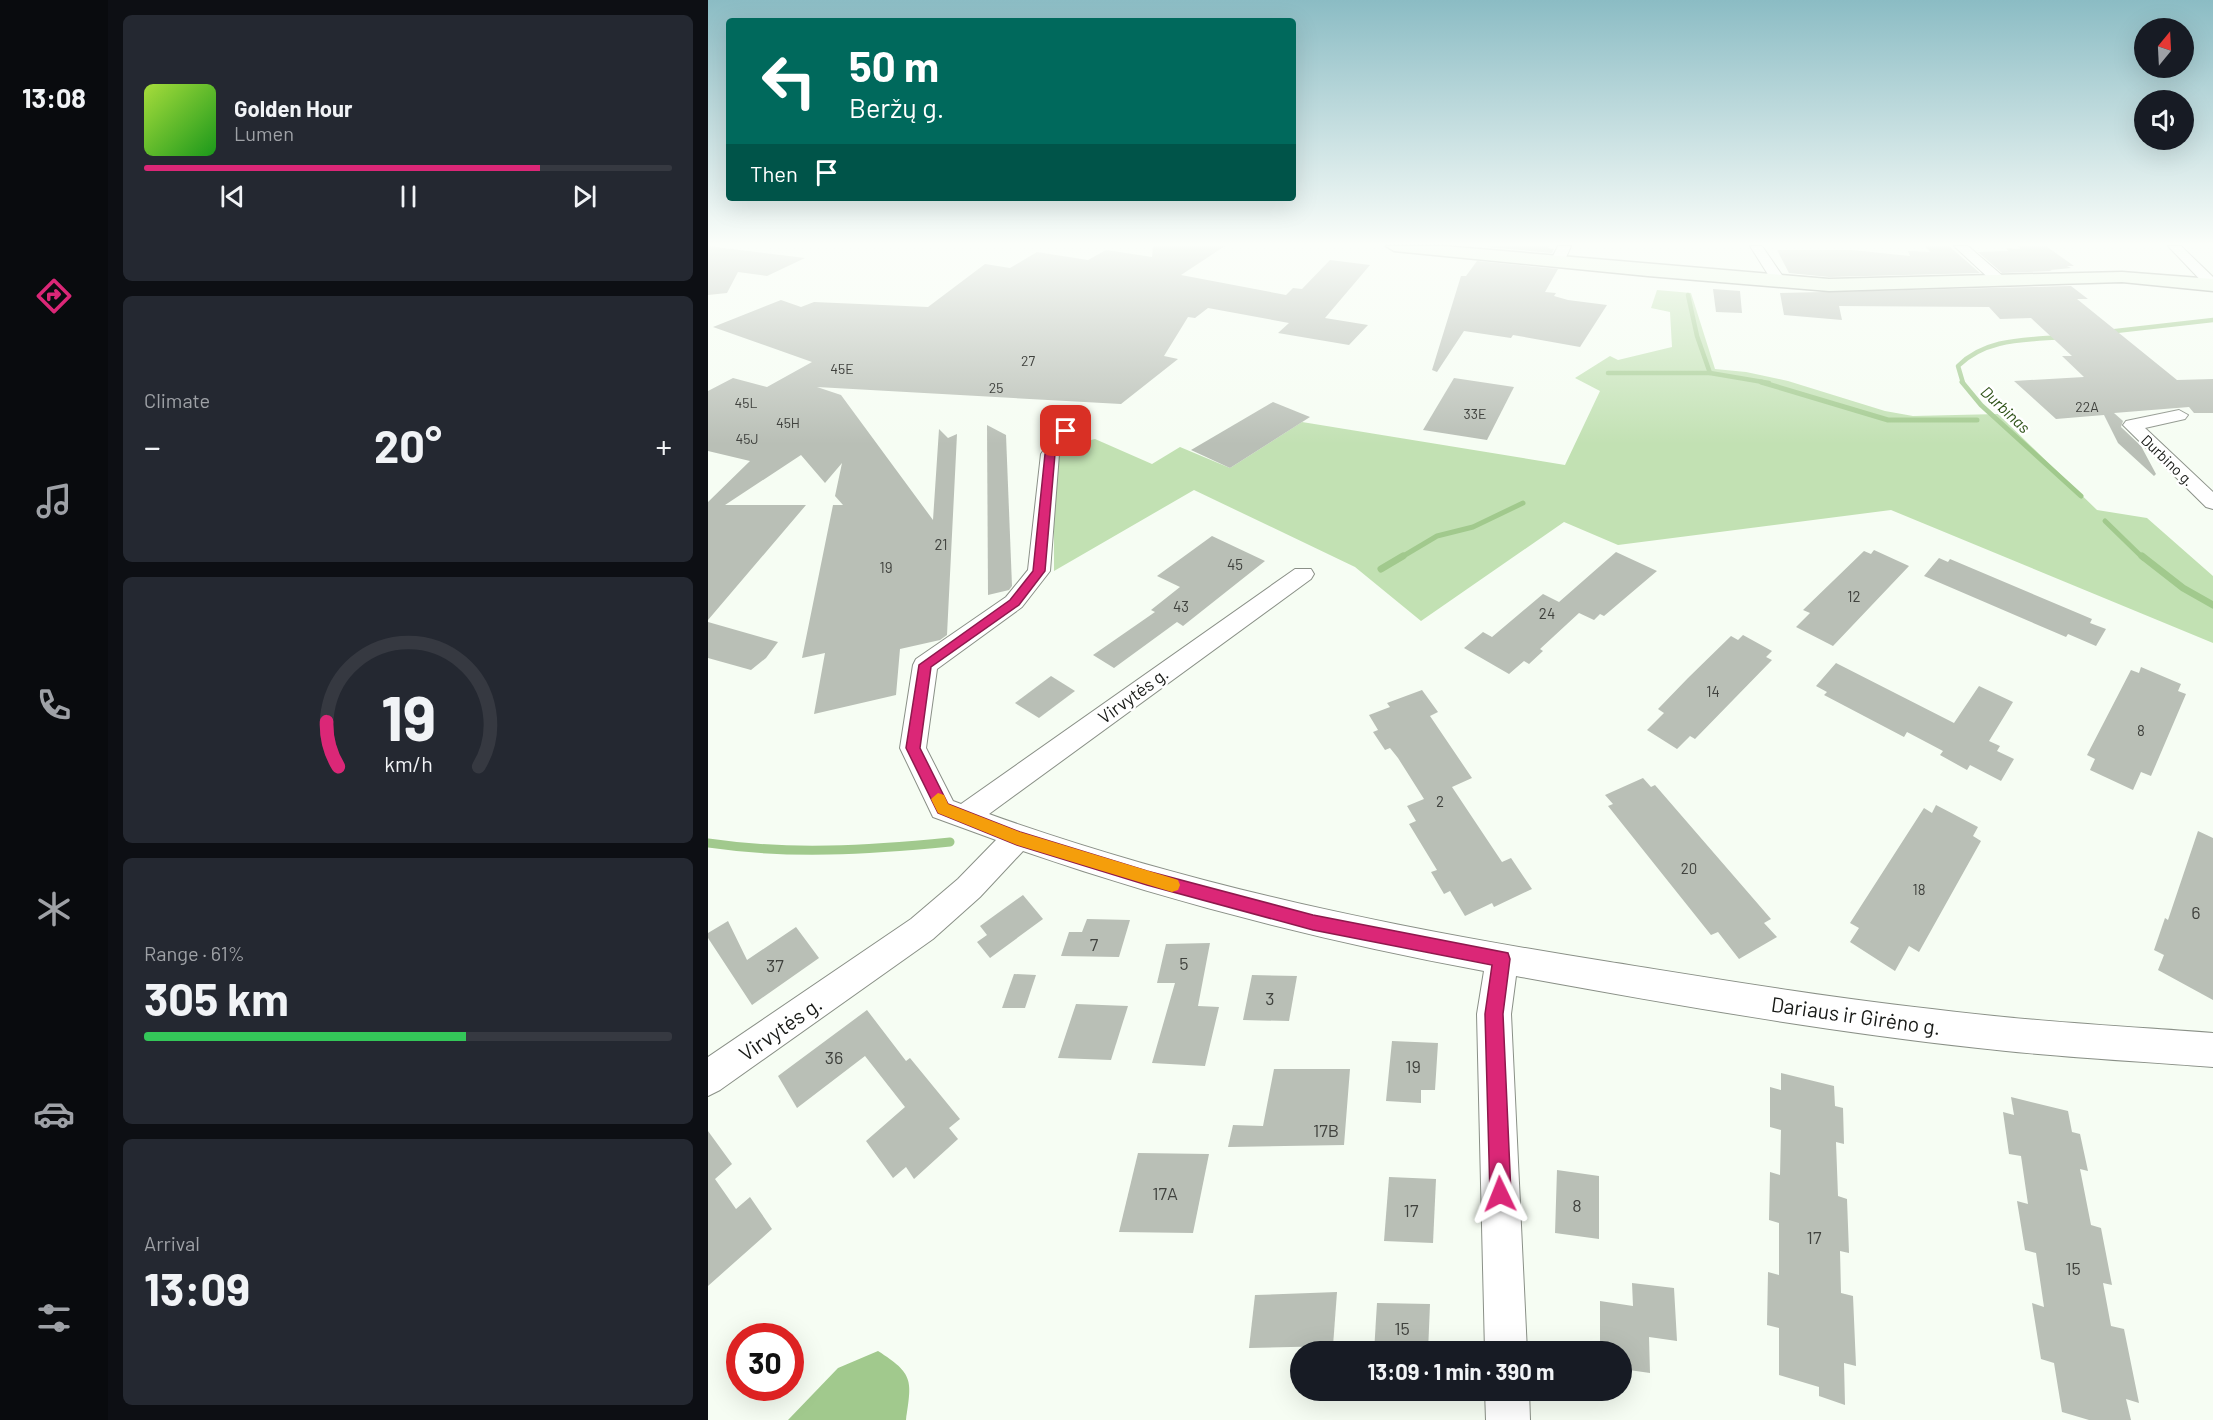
<!DOCTYPE html>
<html lang="en">
<head>
<meta charset="utf-8">
<style>
  :root { --surface:#171b24; --page:#242831; --text:#f1f3f6; --muted:#9ea1a6; --line:#363941; --accent:#db2777 }
  body { margin:0; font-family:Barlow,sans-serif; background:var(--page); color:var(--text); height:100vh; display:flex; flex-direction:column; font-size:22px; white-space:nowrap }
  * { box-sizing:border-box; margin:0 }
  p { font-size:20px; color:var(--muted) }
  .icon { flex:none; width:33px; height:33px; fill:none; stroke:currentColor; stroke-width:2; stroke-linecap:round; stroke-linejoin:round }
  .map { position:relative; flex:1; overflow:hidden }
  .panel { display:flex; flex-direction:column; gap:15px; padding:15px; background:#0d0f14; width:600px }
  .panel>* { flex:none }
  .hud { position:absolute; left:18px; top:18px; width:570px; height:183px; border-radius:6px; box-shadow:0 6px 24px #0002; background:#00695c; color:#fff; overflow:hidden }
  .needle { width:39px; rotate:18deg }
  .controls { position:absolute; left:1426px; top:18px; display:grid; gap:12px }
  .controls a { display:grid; place-items:center; width:60px; height:60px; border-radius:50%; background:var(--surface); box-shadow:0 6px 24px #0002; font-size:30px }
  .speed { position:absolute; left:18px; top:1323px; display:flex; gap:12px; font-size:30px; font-weight:700; text-align:center }
  .speed>* { display:grid; place-content:center; width:78px; height:78px; border-radius:50%; background:var(--surface); box-shadow:0 6px 24px #0002; line-height:1 }
  .speed .limit { border:9px solid #d22; background:#fff; color:#111 }
  .pin { position:absolute; display:grid; place-items:center; width:51px; height:51px; color:#fff; margin:-26px; border-radius:12px; box-shadow:0 3px 9px #0006 }
  .me { position:absolute; width:66px; margin:-33px; rotate:358deg; stroke-linejoin:round; filter:drop-shadow(0 0 4px #0008) }
  .turn { display:flex; align-items:center; gap:21px; height:126px; padding:0 24px; font-size:27px }
  .turn .icon { width:78px; height:78px; stroke-width:2.5 }
  .turn b { display:block; font-size:42px; line-height:51px }
  .then { display:flex; align-items:center; height:57px; padding:0 24px; background:#0003; gap:12px; font-size:22px }
  .big { font-size:45px; font-weight:700; line-height:1.1 }
  .panel .tile { flex:1; display:flex; flex-direction:column; justify-content:center; gap:9px; min-width:0; padding:0 21px; border-radius:9px; background:var(--page) }
  .panel .dial { align-items:center; gap:0 }
  .dial svg { height:156px; overflow:visible; fill:none; stroke:var(--line); stroke-width:7; stroke-linecap:round; text-anchor:middle }
  .dial text { fill:var(--text); stroke:none }
  .song { display:flex; align-items:center; gap:18px }
  .cover { width:72px; height:72px; border-radius:9px; background:linear-gradient(135deg,hsl(80 70% 55%),hsl(120 70% 35%)) }
  .played { height:6px; border-radius:3px; background:linear-gradient(90deg,var(--accent) 75%,var(--line) 75%) }
  .keys { display:flex; justify-content:space-around; direction:ltr }
  .heat { display:flex; justify-content:space-between; align-items:center; font-size:33px; direction:ltr }
  .charge { height:9px; border-radius:4px; background:linear-gradient(90deg,#34c759 61%,var(--line) 0) }
  .trip { position:absolute; left:582px; top:1341px; width:342px; height:60px; border-radius:30px; background:var(--surface); box-shadow:0 6px 24px #0002; font-weight:700; line-height:60px; text-align:center }
  main { display:flex; flex:1; min-height:0 }
  .tabs { display:flex; flex-direction:column; width:108px; justify-content:space-around; align-items:center; background:#090b0e; color:var(--muted) }
  .tabs .icon { width:42px; height:42px }
  .tabs .selected { color:var(--accent) }
  .tabs b { font-size:27px; color:var(--text) }
  .map>svg:first-child { display:block }
  .green { fill:#c2e1b3 }
  .water { fill:#a1c98d }
  .lines { fill:none; stroke-linecap:round; stroke-linejoin:round }
  .stream-far3 { stroke:#a1c98d; stroke-width:4.5 }
  .stream-far2 { stroke:#a1c98d; stroke-width:5 }
  .stream-far1 { stroke:#a1c98d; stroke-width:7 }
  .stream { stroke:#a1c98d; stroke-width:9 }
  .building { fill:#b9bfb6 }
  .minor-casing { stroke:#8a9087; stroke-width:2 }
  .secondary-casing { stroke:#8a9087; stroke-width:3 }
  .minor { fill:#fff; fill-rule:evenodd }
  .secondary { fill:#eaf8e3; fill-rule:evenodd }
  .route { fill:#db2777; stroke:#8e194d; stroke-width:1.5 }
  .slow { fill:#f59e0b }
  .labels { text-anchor:middle; dominant-baseline:central; stroke-width:5; stroke-linejoin:round; paint-order:stroke }
  .far-number-label { font-size:14px; fill:#40423e }
  .far-street-label { font-size:15px; fill:#171916; stroke:#fff }
  .number-label { font-size:15px; fill:#40423e }
  .far-water-label { font-size:16px; font-style:italic; fill:#2c5015; stroke:#fff }
  .street-label { font-size:18px; fill:#171916; stroke:#fff }
  .near-number-label { font-size:18px; fill:#40423e }
  .near-street-label { font-size:21px; fill:#171916; stroke:#fff }
</style>
</head>
<body>
<main>
<nav class="tabs">
<b>13:08</b>
<svg class="icon selected" aria-label="directions" viewBox="0 0 24 24"><path d="M12 3l9 9-9 9-9-9zM9 14v-3h6M13 9l2 2-2 2"/></svg>
<svg class="icon" aria-label="music" viewBox="0 0 24 24"><path d="M9 18V5l10-2v13"/><circle cx="6" cy="18" r="3"/><circle cx="16" cy="16" r="3"/></svg>
<svg class="icon" aria-label="phone" viewBox="0 0 24 24"><path d="M5 4h4l2 5-3 2q2 4 5 5l2-3 5 2v4C11 20 4 13 5 4z"/></svg>
<svg class="icon" aria-label="climate" viewBox="0 0 24 24"><path d="M12 3v18M4 7l16 10M4 17L20 7"/></svg>
<svg class="icon" aria-label="car" viewBox="0 0 24 24"><path d="M5 17H2v-5l4-1 3-4h7l3 4 3 1v5h-3M9 17h6M6 11h13"/><circle cx="7" cy="17" r="2"/><circle cx="17" cy="17" r="2"/></svg>
<svg class="icon" aria-label="filters" viewBox="0 0 24 24"><path d="M4 7h16M4 17h16"/><circle cx="9" cy="7" r="2"/><circle cx="15" cy="17" r="2"/></svg>
</nav>
<section class="panel">
<div class="tile">
<div class="song"><i class="cover"></i><div><b>Golden Hour</b><p>Lumen</p></div></div>
<div class="played"></div>
<div class="keys"><svg class="icon" aria-label="previous" viewBox="0 0 24 24"><path d="M18 5L8 12l10 7zM5 5v14"/></svg><svg class="icon" aria-label="pause" viewBox="0 0 24 24"><path d="M8 5v14M16 5v14"/></svg><svg class="icon" aria-label="next" viewBox="0 0 24 24"><path d="M6 5l10 7-10 7zM19 5v14"/></svg></div>
</div>
<div class="tile"><p>Climate</p>
<div class="heat"><a>−</a><b class="big">20°</b><a>+</a></div>
</div>
<div class="tile dial"><svg viewBox="0 0 100 80">
<path d="M14 69A42 42 0 1 1 86 69"/>
<path d="M14 69A42 42 0 0 1 8 46" stroke="#db2777"/>
<text x="50" y="56" font-size="32" font-weight="700">19</text>
<text x="50" y="72" font-size="11">km/h</text>
</svg></div>
<div class="tile"><p>Range · 61%</p><b class="big">305 km</b><div class="charge"></div></div>
<div class="tile"><p>Arrival</p><b class="big">13:09</b></div>
</section>
<div class="map">
<svg width="1505" height="1420" viewBox="0 0 1505 1420">
  <rect width="100%" height="100%" fill="#f6fdf3"/>
  <polygon class="green" points="949,290 983,293 1007,369 1038,372 1080,381 1177,411 1205,416 1290,414 1389,510 1439,518 1505,576 1505,643 1183,510 910,545 856,522 713,621 647,567 486,490 346,571 346,468 355,447 387,439 444,464 472,447 522,468 594,422 857,465 892,391 867,378 902,356 910,360 964,347 962,312 943,308"/>
  <path class="water" d="M 170,1351 C 206,1374 204,1380 198,1420 L 80,1420 L 130,1368 Z"/>
  <g class="lines">
    <g class="stream-far3">
      <polyline points="980,295 989,336 1002,373"/>
      <polyline points="1399,332 1505,320"/>
      <polyline points="900,373 1002,373 1061,383"/>
      <path d="M 1255,383 L 1250,366 C 1278,338 1318,340 1355,337"/>
    </g>
    <g class="stream-far2">
      <polyline points="1053,382 1180,420 1269,420"/>
      <polyline points="1254,382 1273,405 1373,496"/>
      <polyline points="1397,521 1435,558"/>
      <polyline points="692,558 729,536 765,527 815,503"/>
    </g>
    <g class="stream-far1">
      <polyline points="1434,556 1475,588 1505,605"/>
      <polyline points="673,569 695,556"/>
    </g>
    <path class="stream" d="M 0,843 C 81,855 161,850 242,842"/>
  </g>
  <g class="building">
    <polygon points="0,246 97,258 59,276 30,272 19,293 0,295"/>
    <polygon points="445,246 517,246 473,275 578,295 585,288 594,289 622,260 662,265 617,318 660,325 641,345 570,333 581,323 500,308 487,318 480,317 456,356 470,359 413,404 109,387 133,395 225,520 231,429 240,438 249,434 239,635 232,640 192,649 188,695 106,714 117,653 94,658 125,505 135,505 127,496 134,463 117,483 93,455 17,505 98,505 0,620 0,502 42,461 0,451 0,391 25,378 59,387 104,362 5,327 73,300 93,307 106,302 220,307 277,264 302,268 329,252 380,260 398,250 444,257"/>
    <polygon points="780,246 841,246 840,248 846,249 844,253 779,247"/>
    <polygon points="1217,246 1241,246 1272,273 1121,277 1081,273 1069,250 1144,250 1202,256 1200,251 1222,252"/>
    <polygon points="1310,246 1338,246 1366,266 1359,266 1363,268 1342,270 1344,271 1294,273 1270,252 1300,251 1298,248 1312,249"/>
    <polygon points="769,261 850,269 837,292 848,293 846,296 860,300 899,305 872,347 805,335 803,338 756,331 729,372 724,370 753,276 758,276"/>
    <polygon points="1363,286 1380,299 1369,299 1469,380 1505,379 1505,413 1486,413 1481,407 1406,413 1415,421 1413,427 1433,446 1448,474 1446,476 1410,443 1396,415 1348,419 1306,381 1376,377 1354,356 1364,356 1323,318 1292,319 1281,307 1131,306 1134,320 1076,315 1072,293"/>
    <polygon points="1005,289 1032,291 1034,313 1008,312"/>
    <polygon points="746,378 806,387 779,440 715,430"/>
    <polygon points="565,402 602,417 522,468 483,450"/>
    <polygon points="279,425 298,435 304,586 301,590 280,595"/>
    <polygon points="504,536 557,561 475,626 469,622 406,668 385,655 447,612 443,610 472,587 449,576"/>
    <polygon points="1166,550 1201,566 1125,646 1088,627 1102,613 1095,610 1156,551 1163,554"/>
    <polygon points="908,552 949,571 896,616 892,614 886,620 871,613 832,649 835,651 821,664 816,661 801,674 756,648 775,632 784,637 835,594 851,602"/>
    <polygon points="1231,558 1240,562 1242,559 1384,619 1382,623 1398,629 1388,646 1360,634 1358,637 1216,576"/>
    <polygon points="0,622 70,642 58,658 43,670 0,658"/>
    <polygon points="1035,635 1064,651 1058,657 1064,660 987,739 982,736 969,749 939,730 956,713 950,709 980,678 1023,636 1030,640"/>
    <polygon points="1128,663 1246,723 1271,686 1305,702 1281,741 1292,746 1289,751 1306,759 1293,781 1262,765 1259,770 1232,755 1235,751 1199,732 1196,737 1116,695 1119,692 1108,686"/>
    <polygon points="1433,667 1473,684 1470,691 1478,694 1443,776 1433,772 1425,790 1382,770 1387,759 1379,755 1423,670 1431,673"/>
    <polygon points="343,676 367,691 331,718 307,703"/>
    <polygon points="714,690 730,712 722,716 764,778 744,787 794,862 803,858 824,889 786,907 784,903 757,916 742,891 736,894 723,872 729,870 701,824 708,821 699,806 716,799 690,758 682,748 677,750 665,732 670,730 661,715 682,707 679,703"/>
    <polygon points="935,778 943,787 947,785 1063,919 1056,923 1069,937 1031,959 1010,932 1003,935 900,806 905,804 897,795"/>
    <polygon points="1228,805 1270,827 1265,836 1273,841 1211,952 1201,946 1187,971 1142,942 1151,928 1142,923 1216,808 1224,813"/>
    <polygon points="1490,831 1505,838 1505,1000 1450,970 1456,955 1446,950 1457,918 1460,920"/>
    <polygon points="315,895 335,919 282,958 269,942 279,935 272,926"/>
    <polygon points="379,919 422,920 411,957 353,956 361,932 374,932"/>
    <polygon points="20,921 39,960 88,927 111,958 44,1005 0,938 0,933"/>
    <polygon points="502,943 490,1006 511,1007 497,1066 444,1063 467,983 449,983 458,944"/>
    <polygon points="306,974 328,975 317,1008 294,1008"/>
    <polygon points="544,975 589,976 581,1021 535,1020"/>
    <polygon points="368,1004 420,1006 403,1060 350,1058"/>
    <polygon points="159,1010 198,1061 202,1058 252,1119 241,1128 250,1139 206,1179 198,1167 185,1178 158,1141 197,1107 157,1056 89,1108 70,1076"/>
    <polygon points="684,1041 730,1043 727,1090 713,1090 713,1103 678,1101"/>
    <polygon points="566,1069 642,1069 636,1145 520,1147 525,1125 555,1126"/>
    <polygon points="1073,1073 1126,1086 1127,1106 1135,1108 1136,1144 1128,1142 1130,1196 1139,1199 1141,1253 1132,1251 1133,1293 1145,1296 1148,1366 1136,1363 1137,1405 1111,1396 1111,1387 1071,1375 1071,1328 1059,1325 1060,1272 1071,1275 1071,1223 1061,1220 1062,1172 1072,1175 1073,1130 1062,1127 1062,1087 1073,1090"/>
    <polygon points="1303,1097 1360,1111 1364,1132 1372,1134 1380,1171 1372,1169 1383,1225 1393,1228 1404,1285 1395,1283 1403,1326 1416,1329 1431,1403 1418,1399 1423,1420 1381,1420 1354,1412 1346,1363 1333,1359 1324,1303 1336,1307 1328,1253 1317,1250 1309,1201 1320,1204 1313,1156 1301,1154 1295,1112 1306,1115"/>
    <polygon points="0,1131 24,1164 7,1179 28,1209 42,1197 64,1229 0,1286"/>
    <polygon points="430,1153 501,1154 485,1233 411,1232"/>
    <polygon points="849,1170 891,1176 891,1239 847,1233"/>
    <polygon points="681,1177 728,1179 725,1243 676,1241"/>
    <polygon points="924,1283 966,1288 969,1341 941,1337 942,1373 914,1369 914,1352 892,1352 892,1301 925,1306"/>
    <polygon points="629,1292 625,1346 541,1348 547,1295"/>
    <polygon points="669,1303 722,1304 720,1352 666,1352"/>
  </g>
  <g class="lines">
    <g class="minor-casing">
      <g id="minor">
        <polygon points="850,246 863,246 856,262 849,266 842,262"/>
        <polygon points="1042,246 1054,246 1078,281 1076,284 1066,284"/>
        <polygon points="1246,246 1260,246 1297,278 1297,284 1287,284"/>
        <polygon points="1460,246 1473,246 1505,277 1505,289 1500,288"/>
        <polygon points="1471,410 1480,415 1477,419 1437,428 1505,492 1505,509 1498,507 1415,425 1418,421"/>
        <path d="M 358,426 L 367,431 L 351,454 L 342,571 L 314,607 L 229,669 L 218,748 L 245,801 L 253,804 L 587,569 L 603,569 L 606,574 L 603,579 L 281,814 C 482,886 692,929 902,962 C 1009,979 1116,997 1224,1009 C 1318,1021 1411,1026 1505,1033 L 1505,1067 C 1427,1061 1348,1057 1270,1048 C 1115,1031 961,1004 808,976 L 803,1014 L 819,1352 L 777,1352 L 769,1014 L 776,971 C 620,942 465,903 315,851 L 272,897 L 225,939 L 12,1090 L 0,1096 L 0,1057 L 203,919 L 250,879 L 288,840 L 225,817 L 192,748 L 205,665 L 208,659 L 298,597 L 320,570 L 333,454 L 352,427 Z"/>
        <polygon points="777,1390 821,1390 822,1420 778,1420"/>
      </g>
    </g>
    <g class="secondary-casing">
      <polygon id="secondary" points="678,246 735,246 1121,279 1414,272 1505,279 1505,291 1414,282 1121,291 940,276 686,251"/>
    </g>
    <use href="#minor" class="minor"/>
    <use href="#secondary" class="secondary"/>
  </g>
  <linearGradient id="sky" x2="0" y2="1"><stop stop-color="#8bbcc4"/><stop offset="0.55" stop-color="#fbfefa"/><stop offset="1" stop-color="#fbfefa" stop-opacity="0"/></linearGradient>
  <rect width="1505" height="444" fill="url(#sky)"/>
  <polygon class="route" points="358,428 363,431 347,454 337,571 311,605 223,667 212,748 240,804 312,832 439,871 605,915 800,953 802,959 795,1014 803,1194 800,1201 792,1204 785,1201 782,1194 777,1014 784,965 605,930 439,885 309,845 230,813 198,748 211,665 302,600 325,571 337,454 355,429"/>
  <polygon class="slow" points="230,793 236,795 240,804 312,832 464,878 470,880 472,885 470,890 464,892 309,845 230,813 223,799"/>
  <g class="labels">
    <g class="far-number-label">
      <text x="320" y="360">27</text>
      <text x="134" y="368">45E</text>
      <text x="288" y="387">25</text>
      <text x="38" y="402">45L</text>
      <text x="1379" y="406">22A</text>
      <text x="767" y="413">33E</text>
      <text x="80" y="422">45H</text>
      <text x="39" y="438">45J</text>
    </g>
    <g class="far-street-label">
      <text transform="translate(1460 460) rotate(44)">Durbino g.</text>
    </g>
    <g class="number-label">
      <text x="233" y="544">21</text>
      <text x="527" y="564">45</text>
      <text x="178" y="567">19</text>
      <text x="1146" y="596">12</text>
      <text x="473" y="606">43</text>
      <text x="839" y="613">24</text>
      <text x="1005" y="691">14</text>
      <text x="1433" y="730">8</text>
      <text x="732" y="801">2</text>
      <text x="981" y="868">20</text>
      <text x="1211" y="889">18</text>
    </g>
    <g class="far-water-label">
      <text transform="translate(1298 409) rotate(43)">Durbinas</text>
    </g>
    <g class="street-label">
      <text transform="translate(425 695) rotate(-36)">Virvytės g.</text>
    </g>
    <g class="near-number-label">
      <text x="1488" y="912">6</text>
      <text x="386" y="944">7</text>
      <text x="476" y="963">5</text>
      <text x="67" y="965">37</text>
      <text x="562" y="998">3</text>
      <text x="126" y="1057">36</text>
      <text x="705" y="1066">19</text>
      <text x="618" y="1130">17B</text>
      <text x="457" y="1193">17A</text>
      <text x="869" y="1205">8</text>
      <text x="703" y="1210">17</text>
      <text x="1106" y="1237">17</text>
      <text x="1365" y="1268">15</text>
      <text x="694" y="1328">15</text>
    </g>
    <g class="near-street-label">
      <text transform="translate(1148 1015) rotate(8)">Dariaus ir Girėno g.</text>
      <text transform="translate(72 1028) rotate(-35)">Virvytės g.</text>
    </g>
  </g>
</svg>
<div class="controls">
<a><svg class="needle" viewBox="-14 -14 28 28"><path d="M0-13l5 13h-10z" fill="#e53935"/><path d="M0 13l5-13h-10z" fill="#9ea1a6"/></svg></a>
<a><svg class="icon" aria-label="sound" viewBox="0 0 24 24"><path d="M4 9h4l5-4v14l-5-4H4zM17 9q2 3 0 6"/></svg></a>
</div>
<div class="speed"><div class="limit">30</div></div>
<div class="pin" style="left:358px;top:431px;background:#d93025"><svg class="icon" aria-label="arrive" viewBox="0 0 24 24"><path d="M6 21V4h12l-3 4 3 4H6"/></svg></div>
<svg class="me" style="left:792px;top:1194px" viewBox="-20 -20 40 40"><path d="M0-17L14 15 0 8-14 15z" fill="#db2777" stroke="#fff" stroke-width="4"/></svg>
<div class="trip">13:09 · 1 min · 390 m</div>
<div class="hud">
<div class="turn"><svg class="icon" aria-label="left" viewBox="0 0 24 24"><path d="M17 20v-9H6M10 6l-5 5 5 5"/></svg><div><b>50 m</b>Beržų g.</div></div>
<div class="then">Then<svg class="icon" aria-label="arrive" viewBox="0 0 24 24"><path d="M6 21V4h12l-3 4 3 4H6"/></svg></div>
</div>
</div>
</main>
</body>
</html>
